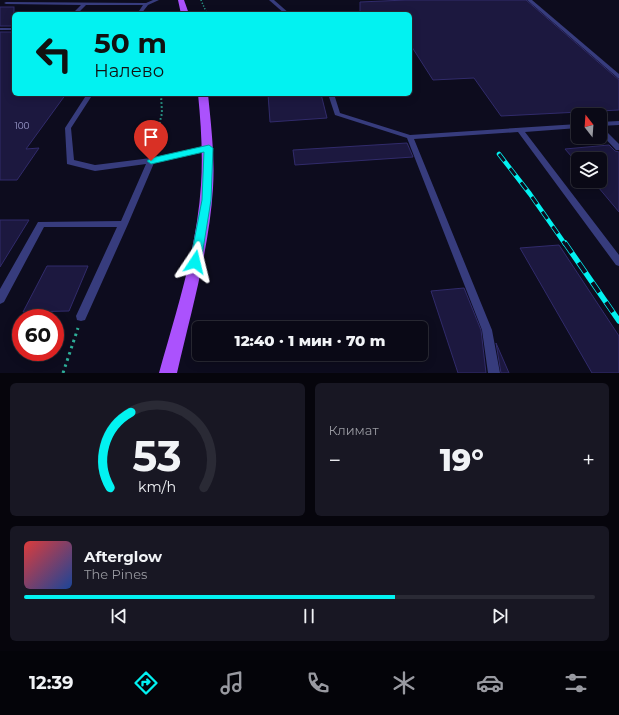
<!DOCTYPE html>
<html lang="ru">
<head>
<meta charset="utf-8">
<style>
  :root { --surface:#0a0916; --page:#181723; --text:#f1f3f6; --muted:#999aa1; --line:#2a2a35; --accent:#02f2f1 }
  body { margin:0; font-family:Montserrat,sans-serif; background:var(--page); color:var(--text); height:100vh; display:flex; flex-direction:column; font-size:15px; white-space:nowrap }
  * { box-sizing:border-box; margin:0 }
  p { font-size:13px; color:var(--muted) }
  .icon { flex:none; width:22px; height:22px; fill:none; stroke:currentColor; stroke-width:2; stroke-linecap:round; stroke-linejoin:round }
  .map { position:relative; height:373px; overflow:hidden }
  .drawer { display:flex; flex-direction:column; gap:10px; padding:10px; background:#06050c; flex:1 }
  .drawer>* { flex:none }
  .banner { position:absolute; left:12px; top:12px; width:400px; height:84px; border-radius:6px; box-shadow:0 2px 10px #0003,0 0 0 1px var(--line); background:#02f2f1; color:#111; overflow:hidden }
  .needle { width:26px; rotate:343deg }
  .fabs { position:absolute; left:571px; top:108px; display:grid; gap:8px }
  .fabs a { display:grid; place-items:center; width:36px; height:36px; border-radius:6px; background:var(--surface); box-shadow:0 2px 10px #0003,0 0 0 1px var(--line); font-size:20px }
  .speed { position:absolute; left:12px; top:309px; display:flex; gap:8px; font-size:20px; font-weight:700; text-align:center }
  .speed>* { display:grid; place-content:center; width:52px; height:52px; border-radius:50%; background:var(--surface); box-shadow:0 2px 10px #0003,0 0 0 1px var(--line); line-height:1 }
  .speed .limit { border:6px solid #d22; background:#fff; color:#111 }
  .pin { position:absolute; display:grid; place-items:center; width:34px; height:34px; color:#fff; margin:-41px -17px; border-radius:50% 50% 50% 0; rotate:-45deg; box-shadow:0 0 4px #0007 }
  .pin .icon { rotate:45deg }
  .me { position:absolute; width:44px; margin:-22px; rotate:10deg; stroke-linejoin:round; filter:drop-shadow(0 0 3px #0008) }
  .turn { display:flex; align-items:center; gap:14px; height:84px; padding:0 16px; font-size:18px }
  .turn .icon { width:52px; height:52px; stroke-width:2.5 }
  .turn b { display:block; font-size:28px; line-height:34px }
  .big { font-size:30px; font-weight:800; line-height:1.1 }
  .drawer .tile { flex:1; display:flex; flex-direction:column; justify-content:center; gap:6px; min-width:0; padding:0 14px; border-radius:6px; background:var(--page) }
  .drawer .dial { align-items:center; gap:0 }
  .dial svg { height:104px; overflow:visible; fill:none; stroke:var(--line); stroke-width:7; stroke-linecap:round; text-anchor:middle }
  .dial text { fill:var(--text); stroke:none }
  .song { display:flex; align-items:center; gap:12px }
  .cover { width:48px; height:48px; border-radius:6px; background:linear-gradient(135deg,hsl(0 70% 55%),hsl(220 70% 35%)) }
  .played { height:4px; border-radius:2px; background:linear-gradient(90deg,var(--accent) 65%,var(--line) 65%) }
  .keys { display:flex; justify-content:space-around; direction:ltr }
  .heat { display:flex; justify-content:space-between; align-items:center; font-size:22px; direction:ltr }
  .drawer .tiles { flex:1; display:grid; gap:10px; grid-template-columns:1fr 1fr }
  .tile:last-child { grid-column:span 2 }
  .trip { position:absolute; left:192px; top:321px; width:236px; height:40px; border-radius:6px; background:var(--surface); box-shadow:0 2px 10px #0003,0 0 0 1px var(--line); font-weight:800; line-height:40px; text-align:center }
  .tabs { display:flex; height:64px; justify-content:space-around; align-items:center; background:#040409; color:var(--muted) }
  .tabs .icon { width:28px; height:28px }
  .tabs .selected { color:var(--accent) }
  .tabs b { font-size:18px; color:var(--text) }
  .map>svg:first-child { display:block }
  .building { fill:#1c183f; stroke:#312b6b }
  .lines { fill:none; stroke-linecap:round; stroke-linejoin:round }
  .path-far3 { stroke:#2eaf99; stroke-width:1.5; stroke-dasharray:1 2; stroke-linecap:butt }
  .path-far2 { stroke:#2eaf99; stroke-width:2; stroke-dasharray:1.5 2.5; stroke-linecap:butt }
  .path-far1 { stroke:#2eaf99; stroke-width:2.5; stroke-dasharray:2 3; stroke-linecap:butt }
  .path { stroke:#2eaf99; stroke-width:3; stroke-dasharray:2.5 4; stroke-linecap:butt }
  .lane { fill:#373c7d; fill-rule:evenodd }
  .primary { fill:#ab52fd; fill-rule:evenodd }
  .rail-far1-casing { stroke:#02f2f1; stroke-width:4.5 }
  .rail-casing { stroke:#02f2f1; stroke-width:5.5 }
  .rail-far1 { stroke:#0d0c1e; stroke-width:3; stroke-dasharray:9; stroke-linecap:butt }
  .rail { stroke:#0d0c1e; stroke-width:4; stroke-dasharray:12; stroke-linecap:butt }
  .route { fill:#02f2f1; stroke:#019d9d }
  .labels { text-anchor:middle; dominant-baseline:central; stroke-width:4; stroke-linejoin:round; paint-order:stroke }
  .number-label { font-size:9px; fill:#9e9ecf }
</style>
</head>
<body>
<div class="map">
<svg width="619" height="373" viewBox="0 0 619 373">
  <rect width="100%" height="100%" fill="#0d0c1e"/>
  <g class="building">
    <polygon points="406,0 526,0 619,80 619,110 501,116 474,78 433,80 410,44 410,14 360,14 360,2"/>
    <rect x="0" y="7" width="14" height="19"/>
    <polygon points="0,32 14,32 14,94 66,94 26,149 39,148 17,180 0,180"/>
    <polygon points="268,94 321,94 327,118 270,122"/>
    <polygon points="407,143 413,157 295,165 293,150"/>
    <polygon points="609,145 615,151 619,152 619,212 593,181 600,181 600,159 578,159 578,164 565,149"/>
    <polygon points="0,220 29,220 0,267"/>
    <polygon points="559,245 619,336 619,373 592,373 520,248"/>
    <polygon points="47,266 88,266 69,311 23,312"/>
    <polygon points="464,288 481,330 486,373 458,373 431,291"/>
    <polygon points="496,343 509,373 501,373"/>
  </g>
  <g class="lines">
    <polyline class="path-far3" points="201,0 207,14"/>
    <polyline class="path-far2" points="155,143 162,113 161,94"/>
    <polyline class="path-far1" points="154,148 155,142"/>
    <polyline class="path" points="63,373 78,328"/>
    <g class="lane">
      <polygon points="153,0 159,0 148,5 141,14 137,14 143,5 86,5 77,14 72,14 81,5 6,4 4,3 6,2 146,3"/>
      <polygon points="269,0 274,0 290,14 285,14"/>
      <polygon points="527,0 532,0 619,74 619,79"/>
      <rect x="0" y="28" width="14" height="2"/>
      <polygon points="87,94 93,94 71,128 74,160 95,165 151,158 209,146 213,148 209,150 154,163 128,224 85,320 81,321 77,320 76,316 117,227 44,227 4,302 0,304 0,289 38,222 121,221 146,164 95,171 67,164 65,128"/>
      <polygon points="328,94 334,94 340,113 410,135 578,124 578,128 525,132 619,255 619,266 616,265 518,132 414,139 492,330 500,373 488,373 482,330 407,138 335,115"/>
      <polygon points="619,121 619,125 600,126 600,122"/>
      <polygon points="600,127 602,127 619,144 619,150 616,150 600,133"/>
    </g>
    <g class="primary">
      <polygon points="178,0 184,0 189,14 181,14"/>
      <path d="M 198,94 L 208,94 C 211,125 215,157 213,188 C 209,251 191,312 177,373 L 159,373 C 176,312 197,249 201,185 C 203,155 201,124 198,94 Z"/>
    </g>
    <g class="rail-far1-casing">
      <polyline id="rail-far1" points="499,154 530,194 565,244"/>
    </g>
    <g class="rail-casing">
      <polyline id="rail" points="565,243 619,321"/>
    </g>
    <use href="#rail-far1" class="rail-far1"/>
    <use href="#rail" class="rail"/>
  </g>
  <polygon class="route" points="209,145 213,148 211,200 201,262 199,265 195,266 191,265 190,262 202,200 204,152 151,164 147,161 151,158"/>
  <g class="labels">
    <g class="number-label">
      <text x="22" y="125">100</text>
    </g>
  </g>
</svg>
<div class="fabs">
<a><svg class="needle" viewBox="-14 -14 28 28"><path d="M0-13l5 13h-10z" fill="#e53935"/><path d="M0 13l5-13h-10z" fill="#999aa1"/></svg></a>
<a><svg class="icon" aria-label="layers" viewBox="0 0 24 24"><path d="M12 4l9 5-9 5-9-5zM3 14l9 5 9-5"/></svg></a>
</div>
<div class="speed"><div class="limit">60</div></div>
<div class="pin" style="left:151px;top:161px;background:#d93025"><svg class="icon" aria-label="arrive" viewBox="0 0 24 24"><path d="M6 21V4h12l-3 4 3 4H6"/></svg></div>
<svg class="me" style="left:195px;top:262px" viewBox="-20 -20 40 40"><path d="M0-17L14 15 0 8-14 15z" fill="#02f2f1" stroke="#fff" stroke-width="4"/></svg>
<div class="trip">12:40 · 1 мин · 70 m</div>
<div class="banner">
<div class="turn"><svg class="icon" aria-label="left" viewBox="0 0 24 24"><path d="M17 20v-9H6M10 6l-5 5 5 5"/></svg><div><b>50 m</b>Налево</div></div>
</div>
</div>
<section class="drawer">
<div class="tiles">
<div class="tile dial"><svg viewBox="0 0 100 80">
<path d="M14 69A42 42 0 1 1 86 69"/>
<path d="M14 69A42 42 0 0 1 30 11" stroke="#02f2f1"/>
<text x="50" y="56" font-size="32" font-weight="700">53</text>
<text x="50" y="72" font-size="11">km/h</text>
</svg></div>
<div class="tile"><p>Климат</p>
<div class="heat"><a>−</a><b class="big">19°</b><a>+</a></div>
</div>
<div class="tile">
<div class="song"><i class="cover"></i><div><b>Afterglow</b><p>The Pines</p></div></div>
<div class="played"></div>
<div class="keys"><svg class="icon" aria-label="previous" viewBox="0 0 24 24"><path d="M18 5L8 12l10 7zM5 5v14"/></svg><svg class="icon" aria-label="pause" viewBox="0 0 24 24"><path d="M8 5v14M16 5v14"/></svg><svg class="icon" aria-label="next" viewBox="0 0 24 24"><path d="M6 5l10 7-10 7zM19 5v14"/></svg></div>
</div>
</div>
</section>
<nav class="tabs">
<b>12:39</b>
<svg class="icon selected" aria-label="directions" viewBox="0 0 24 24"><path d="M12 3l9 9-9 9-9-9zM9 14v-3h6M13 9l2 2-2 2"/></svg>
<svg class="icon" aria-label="music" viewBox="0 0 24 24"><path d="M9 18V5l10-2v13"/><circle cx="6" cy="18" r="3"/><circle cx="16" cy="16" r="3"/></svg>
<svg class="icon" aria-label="phone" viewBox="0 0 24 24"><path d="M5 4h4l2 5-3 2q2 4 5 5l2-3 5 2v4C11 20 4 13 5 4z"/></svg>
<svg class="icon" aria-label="climate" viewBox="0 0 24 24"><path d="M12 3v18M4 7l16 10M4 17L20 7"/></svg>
<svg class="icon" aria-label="car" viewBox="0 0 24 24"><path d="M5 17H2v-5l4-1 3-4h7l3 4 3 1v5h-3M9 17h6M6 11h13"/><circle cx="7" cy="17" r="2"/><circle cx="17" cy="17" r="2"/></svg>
<svg class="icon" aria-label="filters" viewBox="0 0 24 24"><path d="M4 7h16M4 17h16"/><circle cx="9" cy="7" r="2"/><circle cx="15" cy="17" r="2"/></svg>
</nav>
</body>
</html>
